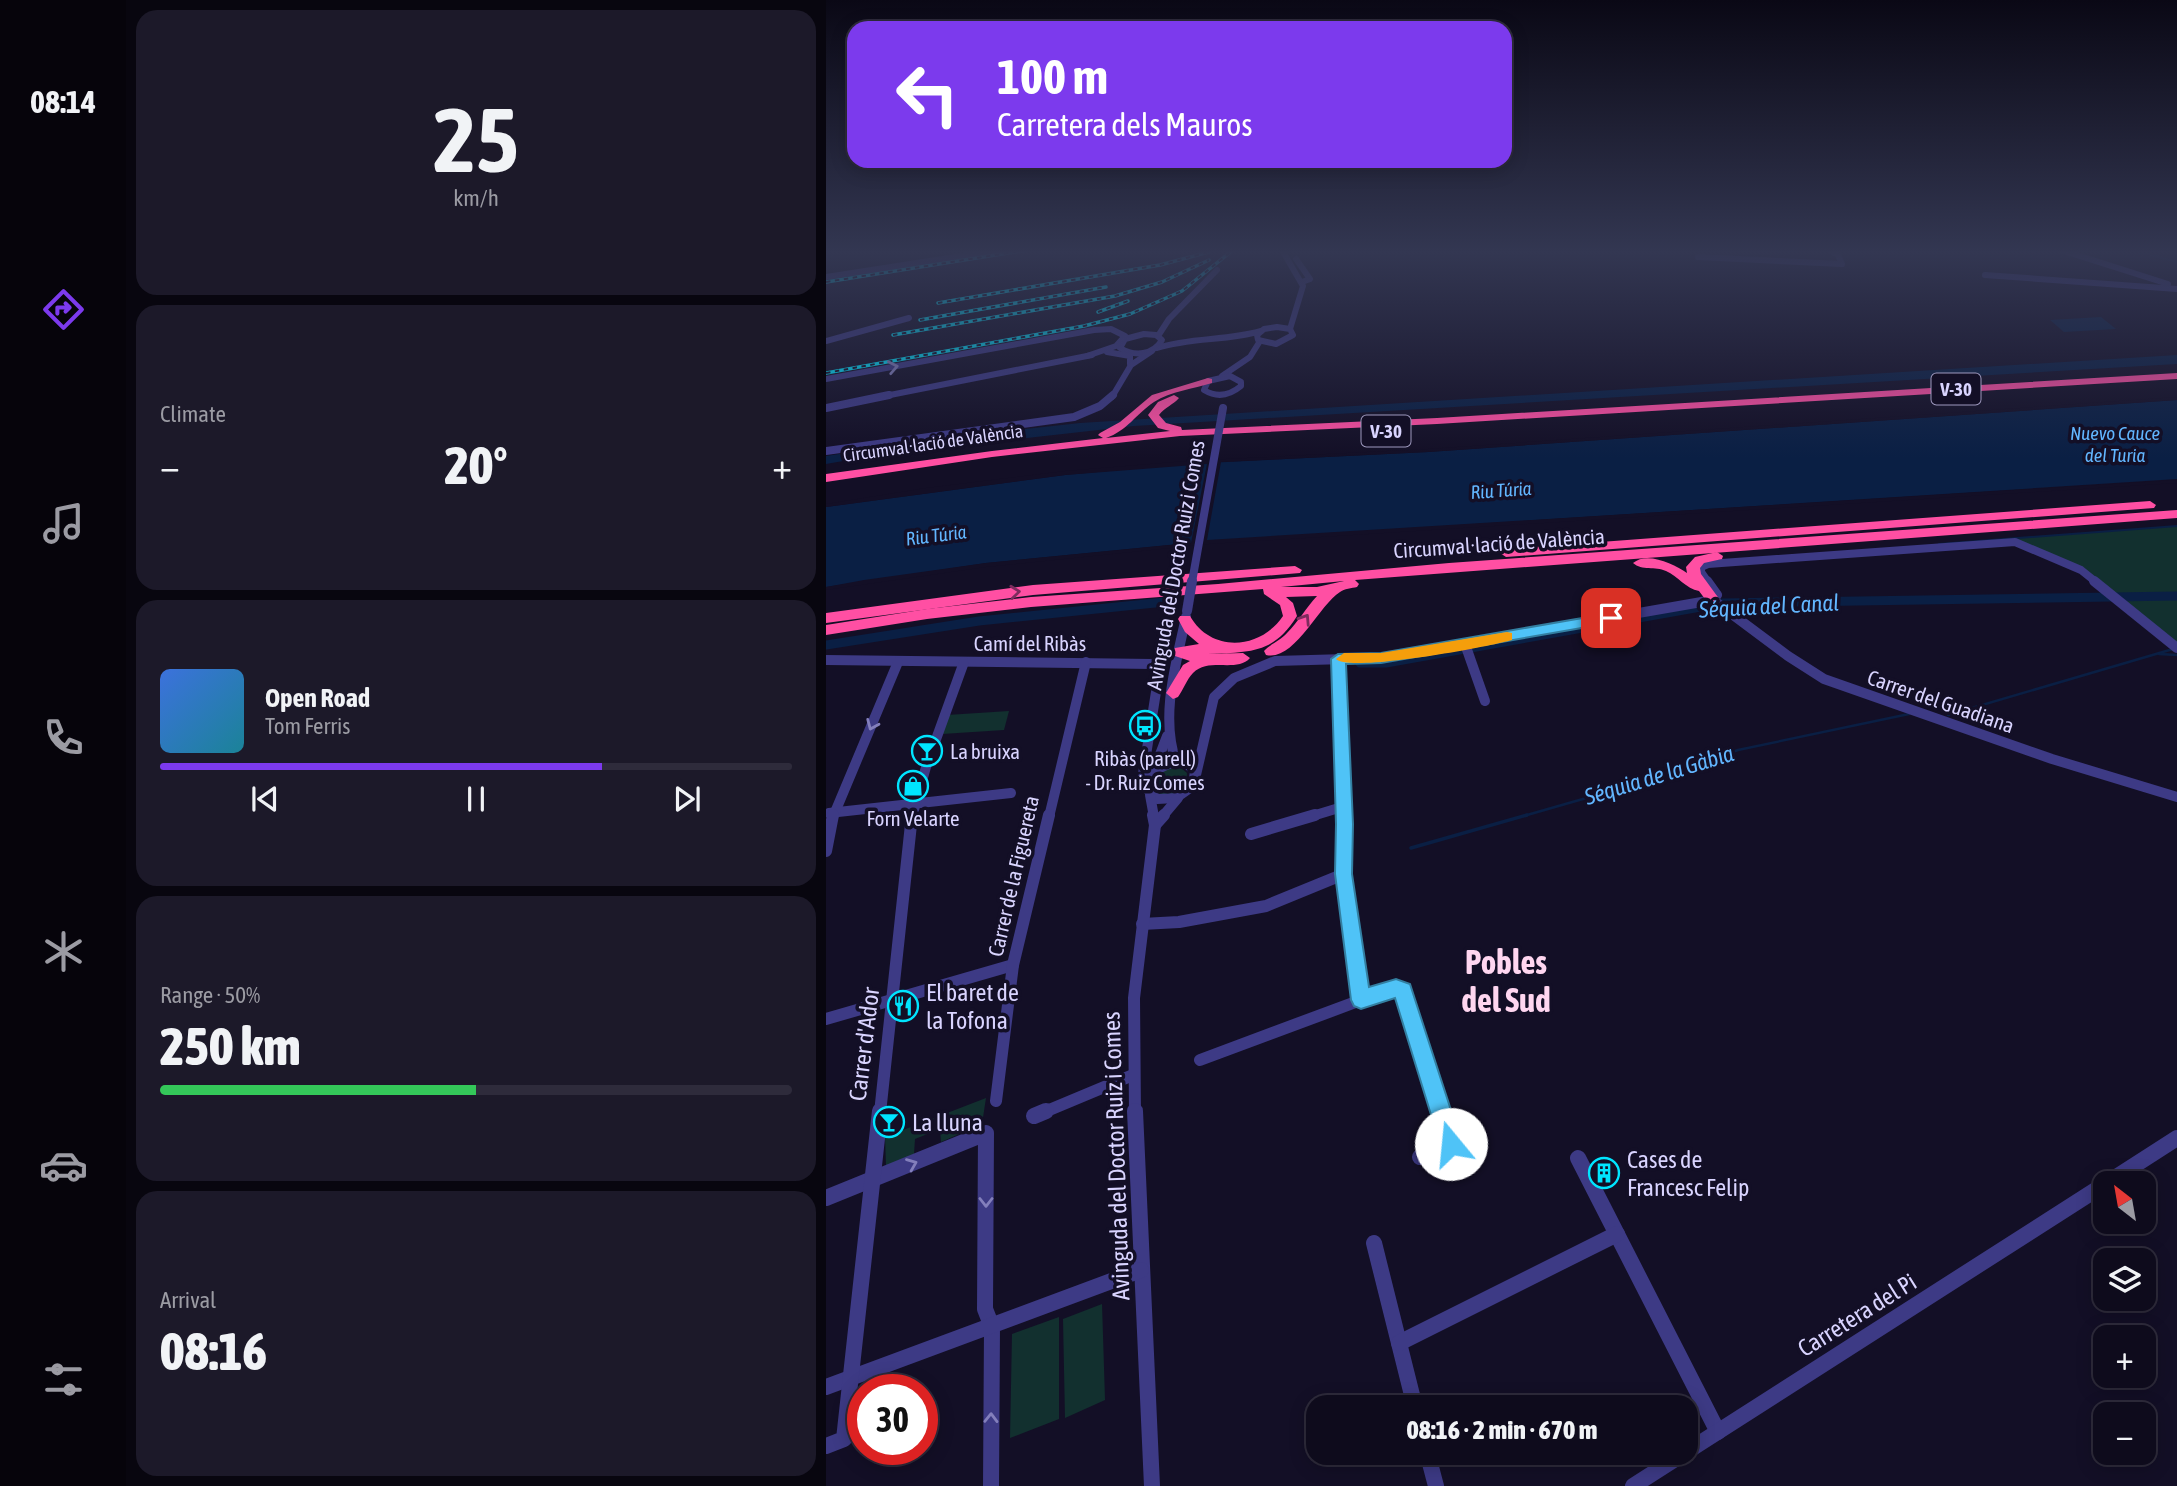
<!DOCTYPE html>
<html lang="en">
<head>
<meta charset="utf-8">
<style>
  :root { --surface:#0e0b1c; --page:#1c1929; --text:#f1f3f6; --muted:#9b9ba3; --line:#2e2b3b; --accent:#7c3aed }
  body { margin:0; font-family:"Asap Condensed",sans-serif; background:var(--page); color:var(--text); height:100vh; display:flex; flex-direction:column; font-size:26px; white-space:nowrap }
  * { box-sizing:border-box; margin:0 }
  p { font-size:23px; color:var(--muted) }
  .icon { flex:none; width:38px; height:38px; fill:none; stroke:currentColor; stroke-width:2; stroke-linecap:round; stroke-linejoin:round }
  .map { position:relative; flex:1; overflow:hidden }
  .panel { display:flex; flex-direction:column; gap:10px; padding:10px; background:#08060f; width:700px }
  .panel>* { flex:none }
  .banner { position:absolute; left:21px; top:21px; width:665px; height:147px; border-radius:21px; box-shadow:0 4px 18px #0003,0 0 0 2px var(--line); background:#7c3aed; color:#fff; overflow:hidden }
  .needle { width:46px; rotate:329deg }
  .controls { position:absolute; left:1267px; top:1171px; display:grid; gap:14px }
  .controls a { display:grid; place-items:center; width:63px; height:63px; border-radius:14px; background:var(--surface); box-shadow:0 4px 18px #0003,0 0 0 2px var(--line); font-size:35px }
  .speed { position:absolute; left:21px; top:1374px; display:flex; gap:14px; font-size:35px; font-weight:700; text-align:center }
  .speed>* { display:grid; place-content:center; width:91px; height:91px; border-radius:50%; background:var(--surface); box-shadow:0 4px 18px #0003,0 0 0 2px var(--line); line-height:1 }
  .speed .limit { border:10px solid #d22; background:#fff; color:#111 }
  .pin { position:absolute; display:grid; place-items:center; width:60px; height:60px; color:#fff; margin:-30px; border-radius:14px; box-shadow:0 4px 10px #0006 }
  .me { position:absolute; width:77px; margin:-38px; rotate:343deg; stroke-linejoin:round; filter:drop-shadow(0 0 5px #0008) }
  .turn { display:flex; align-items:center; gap:24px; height:147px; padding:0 35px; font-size:32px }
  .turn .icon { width:91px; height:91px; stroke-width:2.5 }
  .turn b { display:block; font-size:49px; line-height:60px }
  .big { font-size:52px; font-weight:800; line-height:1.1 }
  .panel .card { flex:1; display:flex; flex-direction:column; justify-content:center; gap:10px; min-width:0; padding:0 24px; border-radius:21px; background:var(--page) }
  .panel .dial { align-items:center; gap:0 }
  .dial b { font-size:91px; line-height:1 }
  .song { display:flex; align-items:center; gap:21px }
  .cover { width:84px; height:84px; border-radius:10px; background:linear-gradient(135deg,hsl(220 70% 55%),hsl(190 70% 35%)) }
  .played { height:7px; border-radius:4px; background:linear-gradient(90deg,var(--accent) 70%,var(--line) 70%) }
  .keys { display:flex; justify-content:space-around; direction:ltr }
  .heat { display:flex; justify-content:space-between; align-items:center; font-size:38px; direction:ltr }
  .charge { height:10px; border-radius:5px; background:linear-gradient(90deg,#34c759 50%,var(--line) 0) }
  .trip { position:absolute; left:480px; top:1395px; width:392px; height:70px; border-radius:21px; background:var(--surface); box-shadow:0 4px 18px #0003,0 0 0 2px var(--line); font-weight:800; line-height:70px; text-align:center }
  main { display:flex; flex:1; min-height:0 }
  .menu { display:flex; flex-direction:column; width:126px; justify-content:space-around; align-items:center; background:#06040b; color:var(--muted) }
  .menu .icon { width:49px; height:49px }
  .menu .on { color:var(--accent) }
  .menu b { font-size:32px; color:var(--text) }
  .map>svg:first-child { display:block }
  .green { fill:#12302f }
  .water { fill:#0a1f44 }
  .pier { fill:#130f26 }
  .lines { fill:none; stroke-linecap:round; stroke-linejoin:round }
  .stream-far2 { stroke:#0a1f44; stroke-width:2 }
  .stream-far1 { stroke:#0a1f44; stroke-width:2.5 }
  .stream { stroke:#0a1f44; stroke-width:3.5 }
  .canal { stroke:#0a1f44; stroke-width:9 }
  .minor-far4 { stroke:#3d3a85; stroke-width:6 }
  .minor-far3 { stroke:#3d3a85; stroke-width:8 }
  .minor-far2 { stroke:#3d3a85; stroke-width:10 }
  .minor-far1 { stroke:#3d3a85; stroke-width:12 }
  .minor { stroke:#3d3a85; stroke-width:16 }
  .highway { fill:#ff4fa3; fill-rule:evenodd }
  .rail-casing { stroke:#00e5ff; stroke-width:3.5 }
  .rail { stroke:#130f26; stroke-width:2; stroke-dasharray:4.5; stroke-linecap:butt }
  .minor-bridge-far1 { stroke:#3d3a85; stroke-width:8 }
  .minor-bridge { stroke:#3d3a85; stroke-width:10 }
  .oneway { stroke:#837fbc }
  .oneway2 { stroke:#7d2c5e }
  .route { fill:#4fc3f7; stroke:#337fa1; stroke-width:2 }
  .slow { fill:#f59e0b }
  .labels { text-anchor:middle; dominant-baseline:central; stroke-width:7; stroke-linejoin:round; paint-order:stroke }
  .far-street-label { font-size:18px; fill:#d9d4ff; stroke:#130f26 }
  .shield { fill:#130f26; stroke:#9e99be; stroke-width:2 }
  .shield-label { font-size:19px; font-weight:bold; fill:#d9d4ff }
  .far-water-label { font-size:19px; font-style:italic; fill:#62b6ff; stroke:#130f26 }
  .street-label { font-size:21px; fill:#d9d4ff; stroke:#130f26 }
  .poi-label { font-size:21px; fill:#d9d4ff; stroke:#130f26 }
  .water-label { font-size:23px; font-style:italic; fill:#62b6ff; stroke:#130f26 }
  .near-poi-label { font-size:24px; fill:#d9d4ff; stroke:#130f26; text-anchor:start }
  .near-street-label { font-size:24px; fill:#d9d4ff; stroke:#130f26 }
  .near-district-label { font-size:33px; font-weight:bold; fill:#ffd6f0; stroke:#130f26 }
</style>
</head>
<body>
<main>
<nav class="menu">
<b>08:14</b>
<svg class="icon on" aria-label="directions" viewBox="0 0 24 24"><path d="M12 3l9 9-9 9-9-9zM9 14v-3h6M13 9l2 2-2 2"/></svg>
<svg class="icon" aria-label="music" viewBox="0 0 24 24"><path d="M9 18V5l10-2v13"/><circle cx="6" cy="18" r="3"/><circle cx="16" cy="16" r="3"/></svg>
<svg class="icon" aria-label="phone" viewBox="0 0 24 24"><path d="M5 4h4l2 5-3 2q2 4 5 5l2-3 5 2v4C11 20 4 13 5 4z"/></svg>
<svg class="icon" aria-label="climate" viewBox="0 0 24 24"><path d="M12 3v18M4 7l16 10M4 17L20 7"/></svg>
<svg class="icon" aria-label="car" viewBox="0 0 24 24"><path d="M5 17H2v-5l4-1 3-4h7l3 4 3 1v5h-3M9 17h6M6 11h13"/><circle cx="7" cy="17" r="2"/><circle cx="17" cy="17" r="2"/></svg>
<svg class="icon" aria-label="filters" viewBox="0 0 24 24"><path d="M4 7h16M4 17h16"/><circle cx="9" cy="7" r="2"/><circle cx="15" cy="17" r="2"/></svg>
</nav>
<section class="panel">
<div class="card dial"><b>25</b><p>km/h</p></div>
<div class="card"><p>Climate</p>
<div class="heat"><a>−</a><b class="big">20°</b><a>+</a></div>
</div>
<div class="card">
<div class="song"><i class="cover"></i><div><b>Open Road</b><p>Tom Ferris</p></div></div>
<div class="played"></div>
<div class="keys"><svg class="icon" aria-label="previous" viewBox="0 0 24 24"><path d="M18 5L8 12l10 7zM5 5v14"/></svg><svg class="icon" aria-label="pause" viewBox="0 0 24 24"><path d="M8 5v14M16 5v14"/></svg><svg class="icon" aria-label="next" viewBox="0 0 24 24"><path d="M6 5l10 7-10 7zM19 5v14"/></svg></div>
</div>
<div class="card"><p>Range · 50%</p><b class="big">250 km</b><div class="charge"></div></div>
<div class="card"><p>Arrival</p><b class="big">08:16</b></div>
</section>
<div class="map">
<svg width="1351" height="1486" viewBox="0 0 1351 1486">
  <rect width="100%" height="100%" fill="#130f26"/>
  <g class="green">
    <polygon points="1351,526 1351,647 1252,566 1187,538"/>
    <polygon points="183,711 178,730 116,734 121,715"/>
    <path d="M 346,767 L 355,768 L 361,773 L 360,784 L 349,794 L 334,794 L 328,789 C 325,776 335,772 346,767 Z"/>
    <polygon points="160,1098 156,1124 115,1142 114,1129 89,1139 88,1154 60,1166 59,1137"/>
    <polygon points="276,1304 279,1400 239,1418 237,1319"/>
    <polygon points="233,1317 233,1419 184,1438 186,1334"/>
  </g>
  <g class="water">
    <polygon points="1275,317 1290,329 1238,332 1224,320"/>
    <polygon points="1351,355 1351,364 308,426 57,454 0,464 0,456 110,439 254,423"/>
    <polygon points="1351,400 1351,479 383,541 160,563 0,587 0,507 239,475 360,464 602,452"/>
  </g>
  <polygon class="pier" points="1351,397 1351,400 602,452 395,462 381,540 1351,480 1351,483 383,544 160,567 0,590 0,587 38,580 160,563 365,543 381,464 239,475 0,507 0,504 100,488 239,471 360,461 602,449"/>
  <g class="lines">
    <g class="stream-far2">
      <polyline points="1307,250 1351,262"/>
      <polyline points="1113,544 1351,526"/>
    </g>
    <g class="stream-far1">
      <polyline points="0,644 154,619 295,604"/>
      <polyline points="1333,654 1351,655"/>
      <polyline points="1122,715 1347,649"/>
      <polyline points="694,817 858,770 912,750 1083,714"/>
    </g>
    <polyline class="stream" points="585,848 701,815"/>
    <g class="canal">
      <polyline points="0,645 153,621 339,602"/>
      <polyline points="534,663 560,663 897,603 1351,596"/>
    </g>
    <g class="minor-far4">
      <polyline points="456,250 477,286 464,329"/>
      <polyline points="1235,250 1342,284"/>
      <polyline points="872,257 1016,264 1012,255 1003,250"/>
      <polyline points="470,259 484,279 476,282"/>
      <polyline points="1159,275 1351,289"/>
      <polyline points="0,277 174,250"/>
      <polygon points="451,327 464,329 467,335 450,344 432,340 431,335 438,329"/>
      <path d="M 318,334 L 330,335 L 336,340 C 327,355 309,357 294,348 L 299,339 Z"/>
      <polyline points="332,336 343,319 391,270"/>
      <polyline points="0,341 83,318"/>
      <path d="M 331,348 C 365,337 401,341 435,331"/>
      <polyline points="281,352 304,356 304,364"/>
      <polyline points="396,376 424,357 434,341"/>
      <path d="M 404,376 L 415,382 L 415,386 C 403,396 391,398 378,390 L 382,381 Z"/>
      <polyline points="0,379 268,330 285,329 299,336 290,346 261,356"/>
      <polyline points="54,397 266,355"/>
      <polyline points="286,397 305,365 326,351"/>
    </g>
    <g class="minor-far3">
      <polyline points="0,408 63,395"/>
      <polyline points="0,451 248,417 274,406 287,395"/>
      <polyline points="882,582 875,572 875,567 882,564 1189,542 1255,570 1270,582"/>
    </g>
    <g class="minor-far2">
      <polyline points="881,581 891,595 887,600"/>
      <polyline points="1268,581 1351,648"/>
      <polyline points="887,600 962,656 998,679 1226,759 1351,797"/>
      <polyline points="639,644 659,701"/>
      <polyline points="512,659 518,817"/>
      <polyline points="0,660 327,664 333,673 317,774 321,786"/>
      <path d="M 350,762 C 334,716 350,664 360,617"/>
      <path d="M 350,762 L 361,764 L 369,771 L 367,786 L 350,798 L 331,799 L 321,789 C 324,772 334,766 350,762 Z"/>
      <polyline points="334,767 333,757 341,736"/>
      <polyline points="370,775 388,697 408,678 449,661 555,658 887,600"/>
      <polyline points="324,795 328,817"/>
      <polyline points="3,813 185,793"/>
      <polyline points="7,817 72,662"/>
      <polyline points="86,817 100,767 138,662"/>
      <polyline points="223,817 260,662"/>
      <polyline points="336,817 352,798"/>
      <polyline points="483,817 516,807"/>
    </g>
    <g class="minor-far1">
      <polyline points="329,825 338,815"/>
      <polyline points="425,834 489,815"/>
      <polyline points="0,851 7,815"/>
      <polyline points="316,924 353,922 440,906 518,874"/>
      <polyline points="535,1000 570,988 577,991 615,1113"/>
      <polyline points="0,1019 187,965"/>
      <polyline points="374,1060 535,1000 518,874 518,815"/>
      <polyline points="170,1101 187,965 223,815"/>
      <polyline points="54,1113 86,815"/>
      <polyline points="216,1113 307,1075"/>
      <polyline points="309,1113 308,998 329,825 327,815"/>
    </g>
    <g class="minor">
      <polyline points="309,1111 326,1486"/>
      <polyline points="208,1116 220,1111"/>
      <polyline points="594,1157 625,1144 615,1111"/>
      <polyline points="752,1158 892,1432"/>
      <polyline points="1281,1183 1351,1138"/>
      <polyline points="0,1198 160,1133 159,1309 166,1327 165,1486"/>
      <polyline points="548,1243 589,1407"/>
      <polyline points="573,1343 791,1234"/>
      <polyline points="0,1387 315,1270"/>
      <polyline points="0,1446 18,1439 54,1111"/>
      <polyline points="601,1452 610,1486"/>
      <polyline points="807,1486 1279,1184"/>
    </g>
    <g class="highway">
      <path d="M 1351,373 L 1351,379 L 611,424 L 354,436 L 166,457 L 0,482 L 0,474 L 166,451 L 277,438 L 272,435 L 274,433 L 294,422 L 326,395 L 382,378 L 386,379 L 386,383 C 367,389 345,391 328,402 C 310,414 301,431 280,438 L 344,431 L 332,428 L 322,415 L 332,402 L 348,395 L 353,398 C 347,405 339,407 333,415 L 340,423 L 355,427 L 356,430 L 611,418 Z"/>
      <polygon points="1324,501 1330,505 1328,508 680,557 674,553 680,549"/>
      <path d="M 1351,510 L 1351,518 L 529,580 L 533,584 L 531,587 C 526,588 518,589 514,592 C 493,605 468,662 440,655 L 438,651 C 444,644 454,641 461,633 C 472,622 480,608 491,596 L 460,597 L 467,603 L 471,616 C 447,655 422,652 381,654 L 417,653 L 424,658 C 411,673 383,657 367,673 C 361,679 357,690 352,697 L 347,699 L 340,693 L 357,665 L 364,661 L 349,656 L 347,652 L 349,648 L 373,644 L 359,632 L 352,619 L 354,616 L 364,616 C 385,653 434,650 457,616 L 454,605 L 438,594 L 437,589 L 205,607 L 101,619 L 0,635 L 0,625 L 101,609 L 205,597 L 392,584 L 623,563 ZM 518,581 L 491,587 L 455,587 Z"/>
      <path d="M 891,552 L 897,556 L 896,559 L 878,563 L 874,568 L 875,574 L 894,600 L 887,605 L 882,603 L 873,591 C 860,589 852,576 840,571 C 829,566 816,571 807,563 C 821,551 848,564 861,573 L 860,567 L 869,557 Z"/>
      <polygon points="469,566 476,570 474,573 207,595 0,623 0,613 207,585"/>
    </g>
    <g class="rail-casing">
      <g id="rail">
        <polyline points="0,282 201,250"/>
        <polyline points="112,303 334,265 383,252"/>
        <polyline points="272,312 302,301"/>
        <polyline points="94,320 280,287"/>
        <polyline points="67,335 289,296 336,282 383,260"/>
        <polyline points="0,373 258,326 304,314 356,291 407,250"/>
      </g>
    </g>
    <use href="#rail" class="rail"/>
    <polyline class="minor-bridge-far1" points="366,582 397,408"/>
    <polyline class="minor-bridge" points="361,611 366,581"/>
  </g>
  <defs><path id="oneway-chevron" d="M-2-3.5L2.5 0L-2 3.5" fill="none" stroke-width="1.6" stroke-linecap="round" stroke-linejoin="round" transform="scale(1.75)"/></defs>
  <g class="oneway">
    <use href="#oneway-chevron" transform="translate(67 367) rotate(-11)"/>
    <use href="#oneway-chevron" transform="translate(46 725) rotate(113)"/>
    <use href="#oneway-chevron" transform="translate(86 1164) rotate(-22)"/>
    <use href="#oneway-chevron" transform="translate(160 1202) rotate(90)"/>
    <use href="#oneway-chevron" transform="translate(165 1418) rotate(-89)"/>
  </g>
  <g class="oneway2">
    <use href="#oneway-chevron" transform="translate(189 592) rotate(-6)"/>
    <use href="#oneway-chevron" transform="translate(479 619) rotate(-57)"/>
  </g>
  <linearGradient id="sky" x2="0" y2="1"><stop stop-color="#0a0815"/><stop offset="0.55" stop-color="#333752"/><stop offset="1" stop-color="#333752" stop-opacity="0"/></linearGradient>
  <rect width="1351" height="458" fill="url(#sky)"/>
  <polygon class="route" points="785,613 792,618 790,622 555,663 520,664 527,824 526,874 543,987 570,979 584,984 636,1144 633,1152 625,1156 617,1152 614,1144 569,998 535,1009 528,1006 525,1000 509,874 510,824 505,659 512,654 555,653"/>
  <path class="slow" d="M 681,632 L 686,633 L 686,640 C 663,647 522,673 510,659 L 518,653 L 555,653 Z"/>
  <defs>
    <g id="bus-ring" transform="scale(1.575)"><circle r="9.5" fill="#130f26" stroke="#00e5ff" stroke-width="1.5"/><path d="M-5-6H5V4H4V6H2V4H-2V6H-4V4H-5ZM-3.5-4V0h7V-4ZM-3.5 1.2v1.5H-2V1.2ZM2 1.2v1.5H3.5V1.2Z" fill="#00e5ff"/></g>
    <g id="bar-ring" transform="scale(1.575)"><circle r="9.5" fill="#130f26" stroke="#00e5ff" stroke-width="1.5"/><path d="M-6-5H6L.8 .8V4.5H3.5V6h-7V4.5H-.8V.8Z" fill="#00e5ff"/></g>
    <g id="shop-ring" transform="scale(1.575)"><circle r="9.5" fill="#130f26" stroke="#00e5ff" stroke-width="1.5"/><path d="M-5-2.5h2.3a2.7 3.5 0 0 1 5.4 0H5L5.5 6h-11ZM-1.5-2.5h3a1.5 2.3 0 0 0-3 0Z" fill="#00e5ff"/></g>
    <g id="restaurant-ring" transform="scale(1.575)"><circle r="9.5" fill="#130f26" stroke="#00e5ff" stroke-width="1.5"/><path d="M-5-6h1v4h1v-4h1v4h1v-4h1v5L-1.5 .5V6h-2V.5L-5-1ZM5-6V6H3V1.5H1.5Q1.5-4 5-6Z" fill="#00e5ff"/></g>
    <g id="building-ring" transform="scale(1.575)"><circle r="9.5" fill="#130f26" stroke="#00e5ff" stroke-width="1.5"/><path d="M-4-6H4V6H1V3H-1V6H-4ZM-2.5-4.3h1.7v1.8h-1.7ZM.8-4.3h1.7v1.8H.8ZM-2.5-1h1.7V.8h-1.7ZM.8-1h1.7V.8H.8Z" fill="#00e5ff"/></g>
  </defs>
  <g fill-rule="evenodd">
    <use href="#bus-ring" x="319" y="726"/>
    <use href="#bar-ring" x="101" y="751"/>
    <use href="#shop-ring" x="87" y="786"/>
    <use href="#restaurant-ring" x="77" y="1006"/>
    <use href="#bar-ring" x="63" y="1122"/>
    <use href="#building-ring" x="778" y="1173"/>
  </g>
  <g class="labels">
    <g class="far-street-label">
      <text transform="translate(107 443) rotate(-8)">Circumval·lació de València</text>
    </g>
    <g class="shield">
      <rect x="1105.5" y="373.5" width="49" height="31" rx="5"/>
      <rect x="535.5" y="415.5" width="49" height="31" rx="5"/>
    </g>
    <g class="shield-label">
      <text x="1130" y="389">V-30</text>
      <text x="560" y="431">V-30</text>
    </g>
    <g class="far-water-label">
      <text x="1289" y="433">Nuevo Cauce<tspan x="1289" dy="22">del Turia</tspan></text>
      <text transform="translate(675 490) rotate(-4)">Riu Túria</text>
      <text transform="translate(110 535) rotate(-7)">Riu Túria</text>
    </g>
    <g class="street-label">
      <text transform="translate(673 543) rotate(-4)">Circumval·lació de València</text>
      <text transform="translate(349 565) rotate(-80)">Avinguda del Doctor Ruiz i Comes</text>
      <text x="204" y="643">Camí del Ribàs</text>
      <text transform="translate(1115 701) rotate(19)">Carrer del Guadiana</text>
      <text transform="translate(187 876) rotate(-77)">Carrer de la Figuereta</text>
    </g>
    <g class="poi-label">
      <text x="124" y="751" text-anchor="start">La bruixa</text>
      <text x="319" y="758">Ribàs (parell)<tspan x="319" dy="24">- Dr. Ruiz Comes</tspan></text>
      <text x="87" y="818">Forn Velarte</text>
    </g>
    <g class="water-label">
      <text transform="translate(943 606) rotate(-3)">Séquia del Canal</text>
      <text transform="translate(833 775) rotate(-17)">Séquia de la Gàbia</text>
    </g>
    <g class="near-poi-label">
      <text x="100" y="992">El baret de<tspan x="100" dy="28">la Tofona</tspan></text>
      <text x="86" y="1122">La lluna</text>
      <text x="801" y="1159">Cases de<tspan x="801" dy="28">Francesc Felip</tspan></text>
    </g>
    <g class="near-street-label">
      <text transform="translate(38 1044) rotate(-83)">Carrer d'Ador</text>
      <text transform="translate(290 1156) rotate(-92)">Avinguda del Doctor Ruiz i Comes</text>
      <text transform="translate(1031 1315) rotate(-32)">Carretera del Pi</text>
    </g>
    <g class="near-district-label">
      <text x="680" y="962">Pobles<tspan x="680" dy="38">del Sud</tspan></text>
    </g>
  </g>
</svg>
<div class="controls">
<a><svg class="needle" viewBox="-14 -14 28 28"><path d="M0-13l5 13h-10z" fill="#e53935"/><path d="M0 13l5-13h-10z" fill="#9b9ba3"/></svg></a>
<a><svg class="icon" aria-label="layers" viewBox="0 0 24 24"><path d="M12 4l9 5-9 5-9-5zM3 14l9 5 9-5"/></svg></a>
<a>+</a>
<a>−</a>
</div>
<div class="speed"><div class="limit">30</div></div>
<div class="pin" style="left:785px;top:618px;background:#d93025"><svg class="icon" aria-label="arrive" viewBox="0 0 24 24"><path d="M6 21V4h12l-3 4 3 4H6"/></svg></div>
<svg class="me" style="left:625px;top:1144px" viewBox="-20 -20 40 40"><circle r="19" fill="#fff"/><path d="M0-13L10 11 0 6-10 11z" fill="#4fc3f7"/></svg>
<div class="trip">08:16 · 2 min · 670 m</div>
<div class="banner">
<div class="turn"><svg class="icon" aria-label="left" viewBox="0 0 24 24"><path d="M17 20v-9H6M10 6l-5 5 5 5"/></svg><div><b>100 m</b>Carretera dels Mauros</div></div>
</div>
</div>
</main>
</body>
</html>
